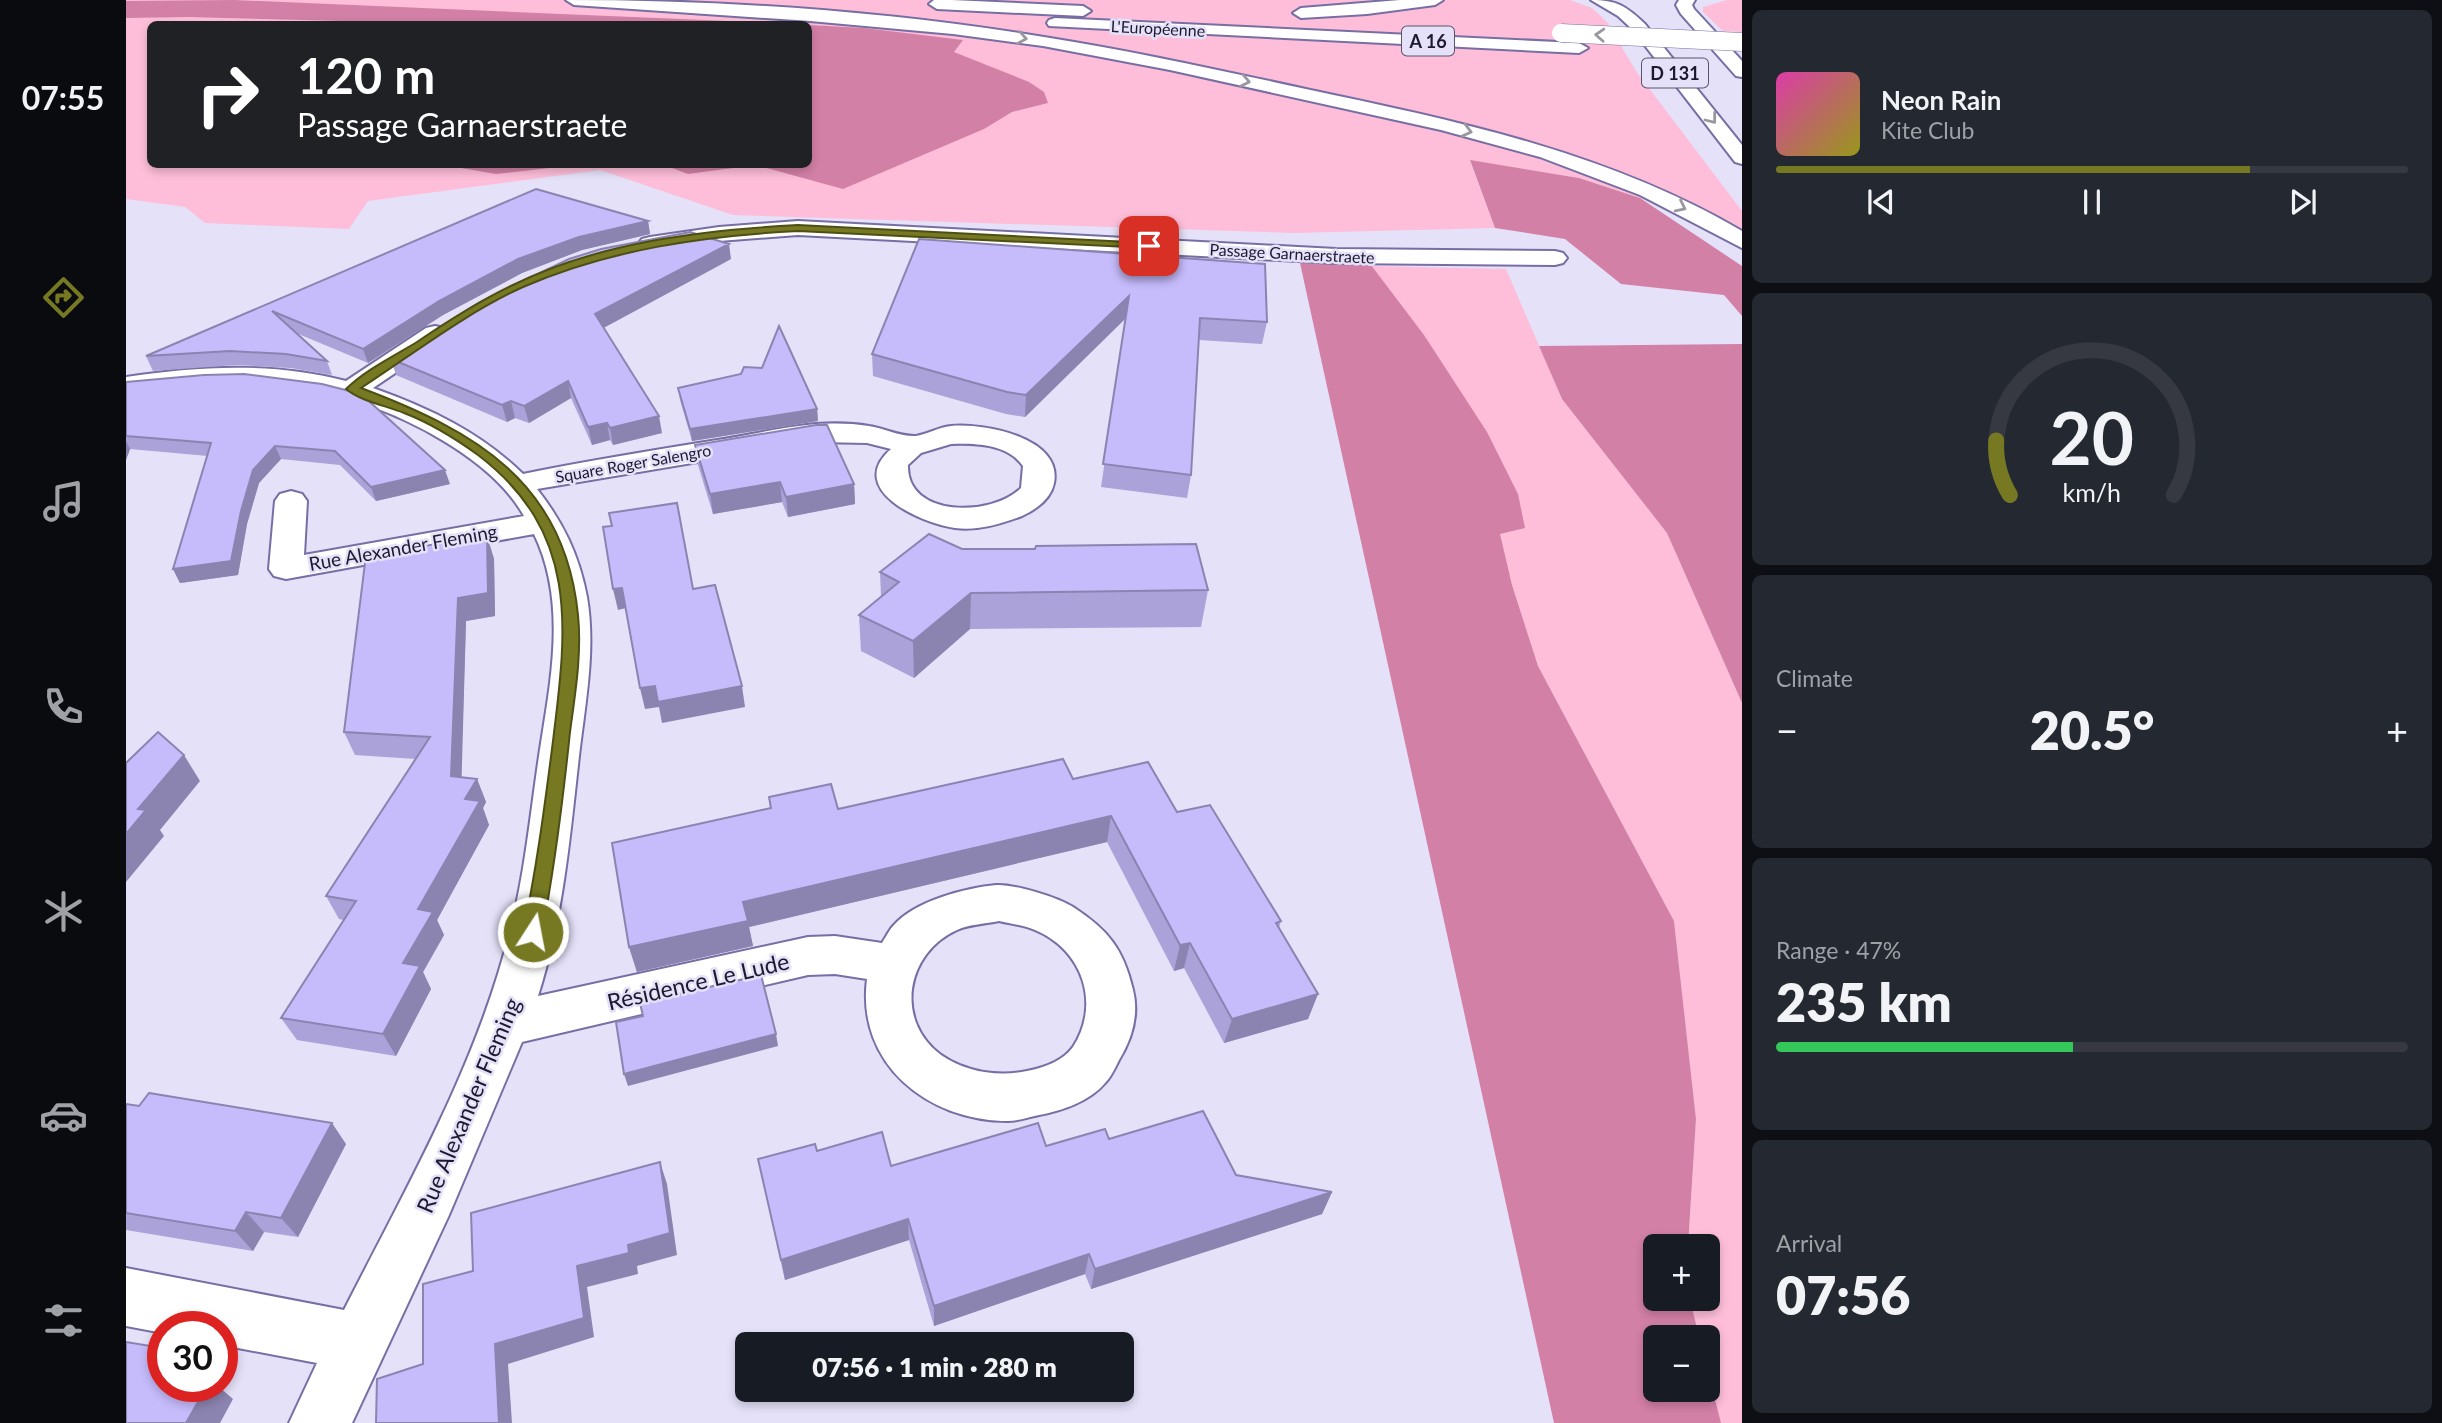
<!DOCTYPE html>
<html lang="en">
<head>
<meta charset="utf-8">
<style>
  :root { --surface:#171b24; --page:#242831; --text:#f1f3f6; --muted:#9ea1a6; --line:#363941; --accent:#767921 }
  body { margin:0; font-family:Lato,sans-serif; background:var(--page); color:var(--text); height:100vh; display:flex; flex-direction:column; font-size:26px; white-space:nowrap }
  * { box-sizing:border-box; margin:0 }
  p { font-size:23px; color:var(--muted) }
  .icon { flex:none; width:38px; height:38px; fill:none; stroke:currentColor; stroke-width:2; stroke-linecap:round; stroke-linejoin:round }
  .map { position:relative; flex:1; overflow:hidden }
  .panel { display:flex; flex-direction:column; gap:10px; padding:10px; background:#0d0f14; width:700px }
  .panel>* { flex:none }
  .top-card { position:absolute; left:21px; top:21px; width:665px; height:147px; border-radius:10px; box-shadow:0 4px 10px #0003; background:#202124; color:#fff; overflow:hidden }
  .controls { position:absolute; left:1517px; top:1234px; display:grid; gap:14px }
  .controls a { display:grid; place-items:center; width:77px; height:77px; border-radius:10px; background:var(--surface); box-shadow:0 4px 10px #0003; font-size:35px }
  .speed { position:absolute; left:21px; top:1311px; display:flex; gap:14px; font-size:35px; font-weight:700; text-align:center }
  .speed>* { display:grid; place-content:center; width:91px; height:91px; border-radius:50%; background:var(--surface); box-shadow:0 4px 10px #0003; line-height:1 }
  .speed .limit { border:10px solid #d22; background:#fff; color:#111 }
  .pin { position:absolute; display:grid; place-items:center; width:60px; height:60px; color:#fff; margin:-30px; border-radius:14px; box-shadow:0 4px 10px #0006 }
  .me { position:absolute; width:77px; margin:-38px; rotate:11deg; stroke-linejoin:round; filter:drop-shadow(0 0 5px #0008) }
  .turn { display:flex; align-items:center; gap:24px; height:147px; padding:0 35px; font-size:32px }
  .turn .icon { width:91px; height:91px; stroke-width:2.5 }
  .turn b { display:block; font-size:49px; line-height:60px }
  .big { font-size:52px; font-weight:800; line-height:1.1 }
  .panel .card { flex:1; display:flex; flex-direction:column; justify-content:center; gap:10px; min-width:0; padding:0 24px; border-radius:10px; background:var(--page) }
  .panel .dial { align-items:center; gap:0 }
  .dial svg { height:182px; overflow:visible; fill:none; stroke:var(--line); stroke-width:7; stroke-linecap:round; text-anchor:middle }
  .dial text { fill:var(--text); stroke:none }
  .song { display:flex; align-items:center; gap:21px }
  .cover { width:84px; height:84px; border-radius:10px; background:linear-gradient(135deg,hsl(320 70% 55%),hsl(60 70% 35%)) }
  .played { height:7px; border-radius:4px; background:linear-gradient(90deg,var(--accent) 75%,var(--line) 75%) }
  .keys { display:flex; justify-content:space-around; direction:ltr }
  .heat { display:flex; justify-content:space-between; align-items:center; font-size:38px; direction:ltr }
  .charge { height:10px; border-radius:5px; background:linear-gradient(90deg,#34c759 47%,var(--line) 0) }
  .trip { position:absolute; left:609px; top:1332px; width:399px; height:70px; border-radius:10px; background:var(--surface); box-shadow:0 4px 10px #0003; font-weight:800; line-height:70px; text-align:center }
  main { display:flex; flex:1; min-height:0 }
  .tabs { display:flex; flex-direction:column; width:126px; justify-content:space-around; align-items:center; background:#090b0e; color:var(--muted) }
  .tabs .icon { width:49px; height:49px }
  .tabs .current { color:var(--accent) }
  .tabs b { font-size:32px; color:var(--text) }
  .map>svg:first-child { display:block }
  .green { fill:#febed9; fill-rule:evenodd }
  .forest { fill:#d380a6 }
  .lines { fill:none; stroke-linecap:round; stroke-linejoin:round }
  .minor-casing { stroke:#776ea3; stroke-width:4 }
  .major-casing { stroke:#776ea3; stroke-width:4 }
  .highway-casing { stroke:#776ea3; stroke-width:4 }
  .minor { fill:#fff; fill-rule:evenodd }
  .major { fill:#fff; fill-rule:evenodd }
  .highway { fill:#fff; fill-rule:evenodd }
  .highway-bridge-casing { stroke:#776ea3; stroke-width:19; stroke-linecap:butt }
  .highway-bridge { stroke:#fff; stroke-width:18 }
  .wall { fill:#aaa2d9 }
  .shaded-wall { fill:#8b84b0 }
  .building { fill:#c6bcfc; stroke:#8b84b0; stroke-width:2 }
  .oneway { stroke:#9998a1 }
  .route { fill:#767921; stroke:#4d4f15; stroke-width:2 }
  .labels { text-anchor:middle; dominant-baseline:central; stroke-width:5; stroke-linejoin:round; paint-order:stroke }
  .far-street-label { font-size:16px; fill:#1d192f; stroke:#e4e1f9 }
  .shield { fill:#e4e1f9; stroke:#59556c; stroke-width:2 }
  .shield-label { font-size:18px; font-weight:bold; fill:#1d192f }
  .street-label { font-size:19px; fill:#1d192f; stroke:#e4e1f9 }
  .near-street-label { font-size:23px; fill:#1d192f; stroke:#e4e1f9 }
</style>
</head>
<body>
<main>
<nav class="tabs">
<b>07:55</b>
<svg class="icon current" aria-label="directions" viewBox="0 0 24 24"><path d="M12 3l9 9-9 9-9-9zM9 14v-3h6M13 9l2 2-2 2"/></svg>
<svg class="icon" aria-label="music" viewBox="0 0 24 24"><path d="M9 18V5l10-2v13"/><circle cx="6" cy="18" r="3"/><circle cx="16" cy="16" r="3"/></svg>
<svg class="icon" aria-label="phone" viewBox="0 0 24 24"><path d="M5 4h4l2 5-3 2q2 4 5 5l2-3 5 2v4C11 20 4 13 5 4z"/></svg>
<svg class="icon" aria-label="climate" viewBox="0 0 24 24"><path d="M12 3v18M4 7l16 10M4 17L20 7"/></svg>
<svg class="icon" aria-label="car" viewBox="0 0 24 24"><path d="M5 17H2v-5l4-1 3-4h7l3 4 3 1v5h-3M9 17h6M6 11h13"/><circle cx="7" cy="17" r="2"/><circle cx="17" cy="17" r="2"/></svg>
<svg class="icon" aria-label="filters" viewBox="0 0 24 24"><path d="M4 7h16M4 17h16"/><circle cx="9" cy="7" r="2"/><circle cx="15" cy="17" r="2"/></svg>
</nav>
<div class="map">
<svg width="1616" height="1423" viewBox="0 0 1616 1423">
  <rect width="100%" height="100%" fill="#e4e1f9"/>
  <g class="green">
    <path d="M 0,0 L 1444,0 L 1466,8 L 1481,22 L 1510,71 L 1616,211 L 1616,232 L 1453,178 L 1344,161 L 1369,228 L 1167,233 L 607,215 L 474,170 L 242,201 L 223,229 L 79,223 L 59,207 L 0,199 ZM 24,24 L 682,24 L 682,164 L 24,164 Z"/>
    <polygon points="1601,0 1616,0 1616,32 1597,31 1577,12 1577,7"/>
    <path d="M 1245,266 L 1380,269 L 1436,399 L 1541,533 L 1616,703 L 1616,1423 L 1595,1423 L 1582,1371 L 1582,1337 L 1573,1337 L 1564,1299 L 1582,1298 L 1582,1246 L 1562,1246 L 1570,1119 L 1548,921 L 1412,666 L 1386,585 L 1373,533 L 1392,494 C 1350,410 1301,340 1245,266 Z"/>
  </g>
  <g class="forest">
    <polygon points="108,0 672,24 331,24 62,17 0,18 0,1"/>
    <polygon points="683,25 738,28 837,40 828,52 903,82 918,92 922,103 886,112 858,129 717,189 630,165 562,174 538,165 682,164"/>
    <polygon points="1344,160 1453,178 1514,198 1616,266 1616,316 1598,295 1495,284 1439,239 1369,228"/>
    <polygon points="318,165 318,164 450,165 370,174"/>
    <polygon points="1174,263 1245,265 1298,335 1361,432 1392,494 1399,528 1374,534 1386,585 1412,666 1548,921 1570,1119 1562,1246 1530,1246 1530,1298 1564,1299 1573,1337 1530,1337 1530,1390 1582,1390 1582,1371 1595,1423 1428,1423"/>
    <polygon points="1616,344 1616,703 1541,533 1436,399 1413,346"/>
  </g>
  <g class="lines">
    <g class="minor-casing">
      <g id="minor">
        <polygon points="672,221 1210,249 1429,251 1437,253 1441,258 1437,263 1429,265 1210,263 672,235 593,241 524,251 516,249 512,244 516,239 524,237 593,227"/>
        <path d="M 309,326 L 318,328 L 322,334 L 318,340 L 247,388 C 303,408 354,432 397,474 C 460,461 523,451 585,441 C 620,436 655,427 690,424 C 706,423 727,423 743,426 C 757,428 775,437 790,436 C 802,434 813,427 825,426 C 857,423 937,437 928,483 C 925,499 909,510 896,516 C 874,524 852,531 829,528 C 794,523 719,489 765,449 L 741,443 L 691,442 L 411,489 C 437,522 453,555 461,597 C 470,650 459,704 453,756 C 444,837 437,918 412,996 L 682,937 L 709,936 L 756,943 C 760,937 763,930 768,925 C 789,901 839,888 870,885 C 888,884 931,897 947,907 C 982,930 997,948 1007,990 C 1013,1014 1006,1039 993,1060 C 989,1068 985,1077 979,1083 C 964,1101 936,1111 913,1115 C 903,1117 892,1121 882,1121 C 802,1121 730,1064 741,979 L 709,974 L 682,975 L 396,1042 L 323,1215 L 226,1423 L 163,1423 L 191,1363 L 96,1345 L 96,1326 L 37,1326 L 37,1333 L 0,1326 L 0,1268 L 218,1310 C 280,1188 351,1065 384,931 C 400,869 405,806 415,743 C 426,674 440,600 408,534 L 160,579 L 148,576 L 143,569 L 149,501 L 154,494 L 165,491 L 176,494 L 181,501 L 178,555 L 398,516 C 380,484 348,459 316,440 C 215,379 114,377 0,393 L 0,377 C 74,366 147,362 220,381 L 300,328 ZM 825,444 C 849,443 882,444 897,466 L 895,488 C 866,517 780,518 782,465 L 795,453 ZM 873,921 C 885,924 898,925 909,930 C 957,950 975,1004 947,1047 C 937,1061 917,1068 901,1071 C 872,1077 839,1072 815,1055 C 768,1020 780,953 831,930 C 843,924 860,924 873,921 Z"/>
      </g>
    </g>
    <g class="major-casing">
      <g id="major">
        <path d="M 1465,0 C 1491,0 1500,6 1519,24 L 1616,145 L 1616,164 L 1609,162 L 1507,30 L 1492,16 Z"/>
        <polygon points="1553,0 1569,0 1566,5 1568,9 1616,61 1616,77 1610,76 1555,14 1550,5"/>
      </g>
    </g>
    <g class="highway-casing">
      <g id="highway">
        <path d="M 440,0 C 599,0 761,11 918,37 C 1006,51 1093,70 1180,89 C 1331,121 1481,152 1616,231 L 1616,248 L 1514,195 L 1414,157 L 1315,130 L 1044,70 L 917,46 L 827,34 L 684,21 L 448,5 Z"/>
        <polygon points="826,0 957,6 965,11 957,16 811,9 803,4 808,0"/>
        <polygon points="1274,0 1317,0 1309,5 1241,14 1175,18 1167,13 1175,8"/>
        <polygon points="929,18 1453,43 1462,48 1453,53 923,26 921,23 923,20"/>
      </g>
    </g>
    <use href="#minor" class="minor"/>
    <use href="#major" class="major"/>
    <use href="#highway" class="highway"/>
    <g class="highway-bridge-casing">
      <polyline id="highway-bridge" points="1435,33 1616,42"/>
    </g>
    <use href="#highway-bridge" class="highway-bridge"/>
  </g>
  <g class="wall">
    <polygon points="410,189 522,221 524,234 456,250 396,273 317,315 242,363 170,333 201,361 206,375 165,368 110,365 27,371 20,356"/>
    <polygon points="793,239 1141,322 1136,344 1073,340 1065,475 1061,498 975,487 1000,318 899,417 880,414 747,376 746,354"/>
    <polygon points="605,259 477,328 536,433 487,445 484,440 466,445 445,398 403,423 389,418 381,422 270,375 265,359"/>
    <polygon points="636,368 691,409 692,421 566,441 554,400 552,388 615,374"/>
    <polygon points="0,382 324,484 250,501 214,465 155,459 133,483 121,524 112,575 54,583 47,569 82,456 4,449 0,460"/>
    <polygon points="569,445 728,484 729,504 662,517 656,502 587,514 572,465"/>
    <polygon points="361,536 368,559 369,616 340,621 335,777 351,779 360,802 357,808 363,825 311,920 318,935 297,972 305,989 270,1056 171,1040 155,1018 218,920 213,919 200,896 290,759 229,755 218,732"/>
    <polygon points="836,549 1082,590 1075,627 844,629 788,678 735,651 733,615 755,596 754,572"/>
    <polygon points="947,779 1051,812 1155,921 1153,928 1192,994 1182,1019 1098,1043 1058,968 1048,971 981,842 623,927 627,946 511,972 503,947 644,809 643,797 712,809"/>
    <polygon points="0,1104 220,1144 172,1237 138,1232 127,1251 0,1230"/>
    <polygon points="983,1139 1110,1175 1206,1192 1196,1214 965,1289 959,1274 808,1326 783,1240 659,1280 632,1159 691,1151 765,1166 920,1146"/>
  </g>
  <g class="shaded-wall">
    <polygon points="522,221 524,234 456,250 396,273 317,315 242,363 237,349 313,301 392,259 453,237"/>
    <polygon points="603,244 605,259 472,331 469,314"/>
    <polygon points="1003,296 1001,317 899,417 900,395"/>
    <polygon points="442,381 445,398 403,423 398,406"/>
    <polygon points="385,401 389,418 381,422 376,405"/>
    <polygon points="691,409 692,421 566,441 564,429"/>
    <polygon points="533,416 536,433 487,445 484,428"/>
    <polygon points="481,423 484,440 466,445 462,427"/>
    <polygon points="0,441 4,449 0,460"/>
    <polygon points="149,446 155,459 133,483 121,524 112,575 54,583 47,569 127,470"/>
    <polygon points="319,470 324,484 250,501 245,487"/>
    <polygon points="654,482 656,502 587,514 584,494"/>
    <polygon points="728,484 729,504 662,517 660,497"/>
    <polygon points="361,536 368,559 369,616 340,621 335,799 325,776 332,598"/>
    <polygon points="496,588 500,608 492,610 487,589"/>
    <polygon points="845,593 844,629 788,678 787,641"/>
    <polygon points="529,686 616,686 619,707 536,723 533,707 519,709 514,688"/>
    <polygon points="58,755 74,781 34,830 38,836 0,882 0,834 12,809"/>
    <polygon points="351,779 360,802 357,808 363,825 311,920 318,935 297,972 305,989 270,1056 257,1034 292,909 339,799"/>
    <polygon points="985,816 981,842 623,927 627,946 511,972 503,947 617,902"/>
    <polygon points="1064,943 1058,968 1048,971 1054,945"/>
    <polygon points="1192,994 1182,1019 1098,1043 1106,1019"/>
    <polygon points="650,1034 652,1046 502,1086 498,1074"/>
    <polygon points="206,1123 220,1144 172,1237 155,1218"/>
    <polygon points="534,1162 541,1184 551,1255 511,1266 512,1274 461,1287 468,1337 382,1364 386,1423 373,1423 369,1344 451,1266 502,1245"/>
    <polygon points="1206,1192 1196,1214 965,1289 969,1269"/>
    <polygon points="120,1212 138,1232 127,1251 109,1231"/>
    <polygon points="782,1219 783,1240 659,1280 655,1260"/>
    <polygon points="963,1254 959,1274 808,1326 808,1306"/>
    <polygon points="81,1386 92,1386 107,1399 94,1423 60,1423"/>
  </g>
  <g class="building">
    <polygon points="410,189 522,221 453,237 392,259 313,301 237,349 146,311 201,361 160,354 104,351 20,356"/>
    <polygon points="564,232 603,244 469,314 533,416 484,428 481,423 462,427 442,381 398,406 385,401 376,405 265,359 354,302 443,259 475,249"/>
    <polygon points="793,239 1139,264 1141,322 1074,318 1065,475 977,464 1003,296 900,395 881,392 746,354"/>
    <polygon points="653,326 691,409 564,429 552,388 615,374 618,367 636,368"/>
    <polygon points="118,374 196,384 235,394 319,470 245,487 209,451 149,446 127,470 115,511 105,561 47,569 85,443 0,436 0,382 78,375"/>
    <polygon points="690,425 701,425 728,484 660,497 654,482 584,494 569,445"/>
    <polygon points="551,503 567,589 589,585 616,686 532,702 529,686 514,688 496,588 487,589 477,527 486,526 483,513"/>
    <polygon points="803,534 836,549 909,549 910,546 1070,544 1082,590 845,593 787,641 733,615 773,582 754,572"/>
    <polygon points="361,536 362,593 332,598 325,776 351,779 339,799 354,801 292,909 307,912 277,963 294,966 257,1034 155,1018 230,901 200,896 304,737 218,732 240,555"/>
    <polygon points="32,732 58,755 12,809 20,810 0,834 0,763"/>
    <polygon points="937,759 947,779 1022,762 1051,812 1084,805 1155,921 1150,923 1192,994 1106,1019 1064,943 1054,945 985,816 617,902 622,921 503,947 486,843 645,808 643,797 705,784 712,809"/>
    <polygon points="635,975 650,1034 498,1074 490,1022 517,1016 514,1003"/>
    <polygon points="23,1093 206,1123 155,1218 120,1212 109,1231 0,1213 0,1104 13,1106"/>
    <polygon points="1077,1111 1110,1175 1206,1192 969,1269 963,1254 808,1306 782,1219 655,1260 632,1159 689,1144 691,1151 756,1132 765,1166 912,1123 920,1146 979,1129 983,1139"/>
    <polygon points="534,1162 544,1233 502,1245 503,1253 451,1266 458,1318 369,1344 373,1423 250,1423 251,1379 297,1364 297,1284 347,1271 345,1213"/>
    <polygon points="0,1342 37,1348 37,1386 81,1386 60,1423 0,1423"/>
  </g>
  <defs><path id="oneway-chevron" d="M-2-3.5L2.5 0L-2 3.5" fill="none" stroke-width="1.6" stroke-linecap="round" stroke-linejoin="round" transform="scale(1.75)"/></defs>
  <g class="oneway">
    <use href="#oneway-chevron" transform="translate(1474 35) rotate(-177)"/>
    <use href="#oneway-chevron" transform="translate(896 38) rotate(9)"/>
    <use href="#oneway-chevron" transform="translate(1119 81) rotate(12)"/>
    <use href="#oneway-chevron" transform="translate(1586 119) rotate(52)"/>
    <use href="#oneway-chevron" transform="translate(1341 131) rotate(14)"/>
    <use href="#oneway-chevron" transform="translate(1555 207) rotate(26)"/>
  </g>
  <path class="route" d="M 672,225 L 1023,243 L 1028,246 L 1023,248 L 672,231 C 578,236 485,249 397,287 C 340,313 287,354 235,388 C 349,431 439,482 452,615 C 456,654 449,694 444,732 C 437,799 429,866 416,932 L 413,938 L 407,940 L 400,938 L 397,932 C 410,872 418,811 426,749 C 440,634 457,535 352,455 C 330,439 304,423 278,413 C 261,406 234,401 220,389 C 239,370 268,356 291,342 C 322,321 353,301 387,285 C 474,242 577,230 672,225 Z"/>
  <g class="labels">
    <g class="far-street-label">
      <text transform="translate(1032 28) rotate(3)">L'Européenne</text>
      <text transform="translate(1166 253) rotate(3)">Passage Garnaerstraete</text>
      <text transform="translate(507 463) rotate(-10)">Square Roger Salengro</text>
    </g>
    <g class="shield">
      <rect x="1276" y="26.5" width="52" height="29" rx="5"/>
      <rect x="1516" y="58.5" width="66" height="29" rx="5"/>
    </g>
    <g class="shield-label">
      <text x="1302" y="41">A 16</text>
      <text x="1549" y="73">D 131</text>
    </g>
    <g class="street-label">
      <text transform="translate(277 547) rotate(-10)">Rue Alexander Fleming</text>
    </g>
    <g class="near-street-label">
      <text transform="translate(572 981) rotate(-13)">Résidence Le Lude</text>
      <text transform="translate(342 1105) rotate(-67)">Rue Alexander Fleming</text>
    </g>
  </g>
</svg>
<div class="controls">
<a>+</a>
<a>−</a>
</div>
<div class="speed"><div class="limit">30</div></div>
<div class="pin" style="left:1023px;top:246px;background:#d93025"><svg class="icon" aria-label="arrive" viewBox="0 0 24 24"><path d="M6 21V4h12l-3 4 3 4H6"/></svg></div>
<svg class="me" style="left:407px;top:932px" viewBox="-20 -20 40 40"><circle r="17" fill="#767921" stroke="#fff" stroke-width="3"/><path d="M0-11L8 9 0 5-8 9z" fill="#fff"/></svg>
<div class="trip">07:56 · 1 min · 280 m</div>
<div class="top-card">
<div class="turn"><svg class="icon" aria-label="right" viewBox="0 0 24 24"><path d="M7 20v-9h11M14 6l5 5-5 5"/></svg><div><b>120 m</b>Passage Garnaerstraete</div></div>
</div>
</div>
<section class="panel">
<div class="card">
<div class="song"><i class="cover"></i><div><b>Neon Rain</b><p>Kite Club</p></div></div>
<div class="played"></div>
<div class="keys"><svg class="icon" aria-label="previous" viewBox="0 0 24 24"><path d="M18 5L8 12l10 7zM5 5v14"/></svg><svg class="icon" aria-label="pause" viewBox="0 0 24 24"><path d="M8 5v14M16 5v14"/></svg><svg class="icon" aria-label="next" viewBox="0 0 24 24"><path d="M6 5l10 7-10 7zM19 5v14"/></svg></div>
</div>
<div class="card dial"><svg viewBox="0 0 100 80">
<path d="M14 69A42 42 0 1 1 86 69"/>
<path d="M14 69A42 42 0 0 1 8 45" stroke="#767921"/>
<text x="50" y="56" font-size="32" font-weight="700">20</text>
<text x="50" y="72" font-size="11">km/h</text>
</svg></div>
<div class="card"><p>Climate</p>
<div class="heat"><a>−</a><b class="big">20.5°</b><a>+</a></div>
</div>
<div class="card"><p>Range · 47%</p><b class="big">235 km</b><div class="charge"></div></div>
<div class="card"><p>Arrival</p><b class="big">07:56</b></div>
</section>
</main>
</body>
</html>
